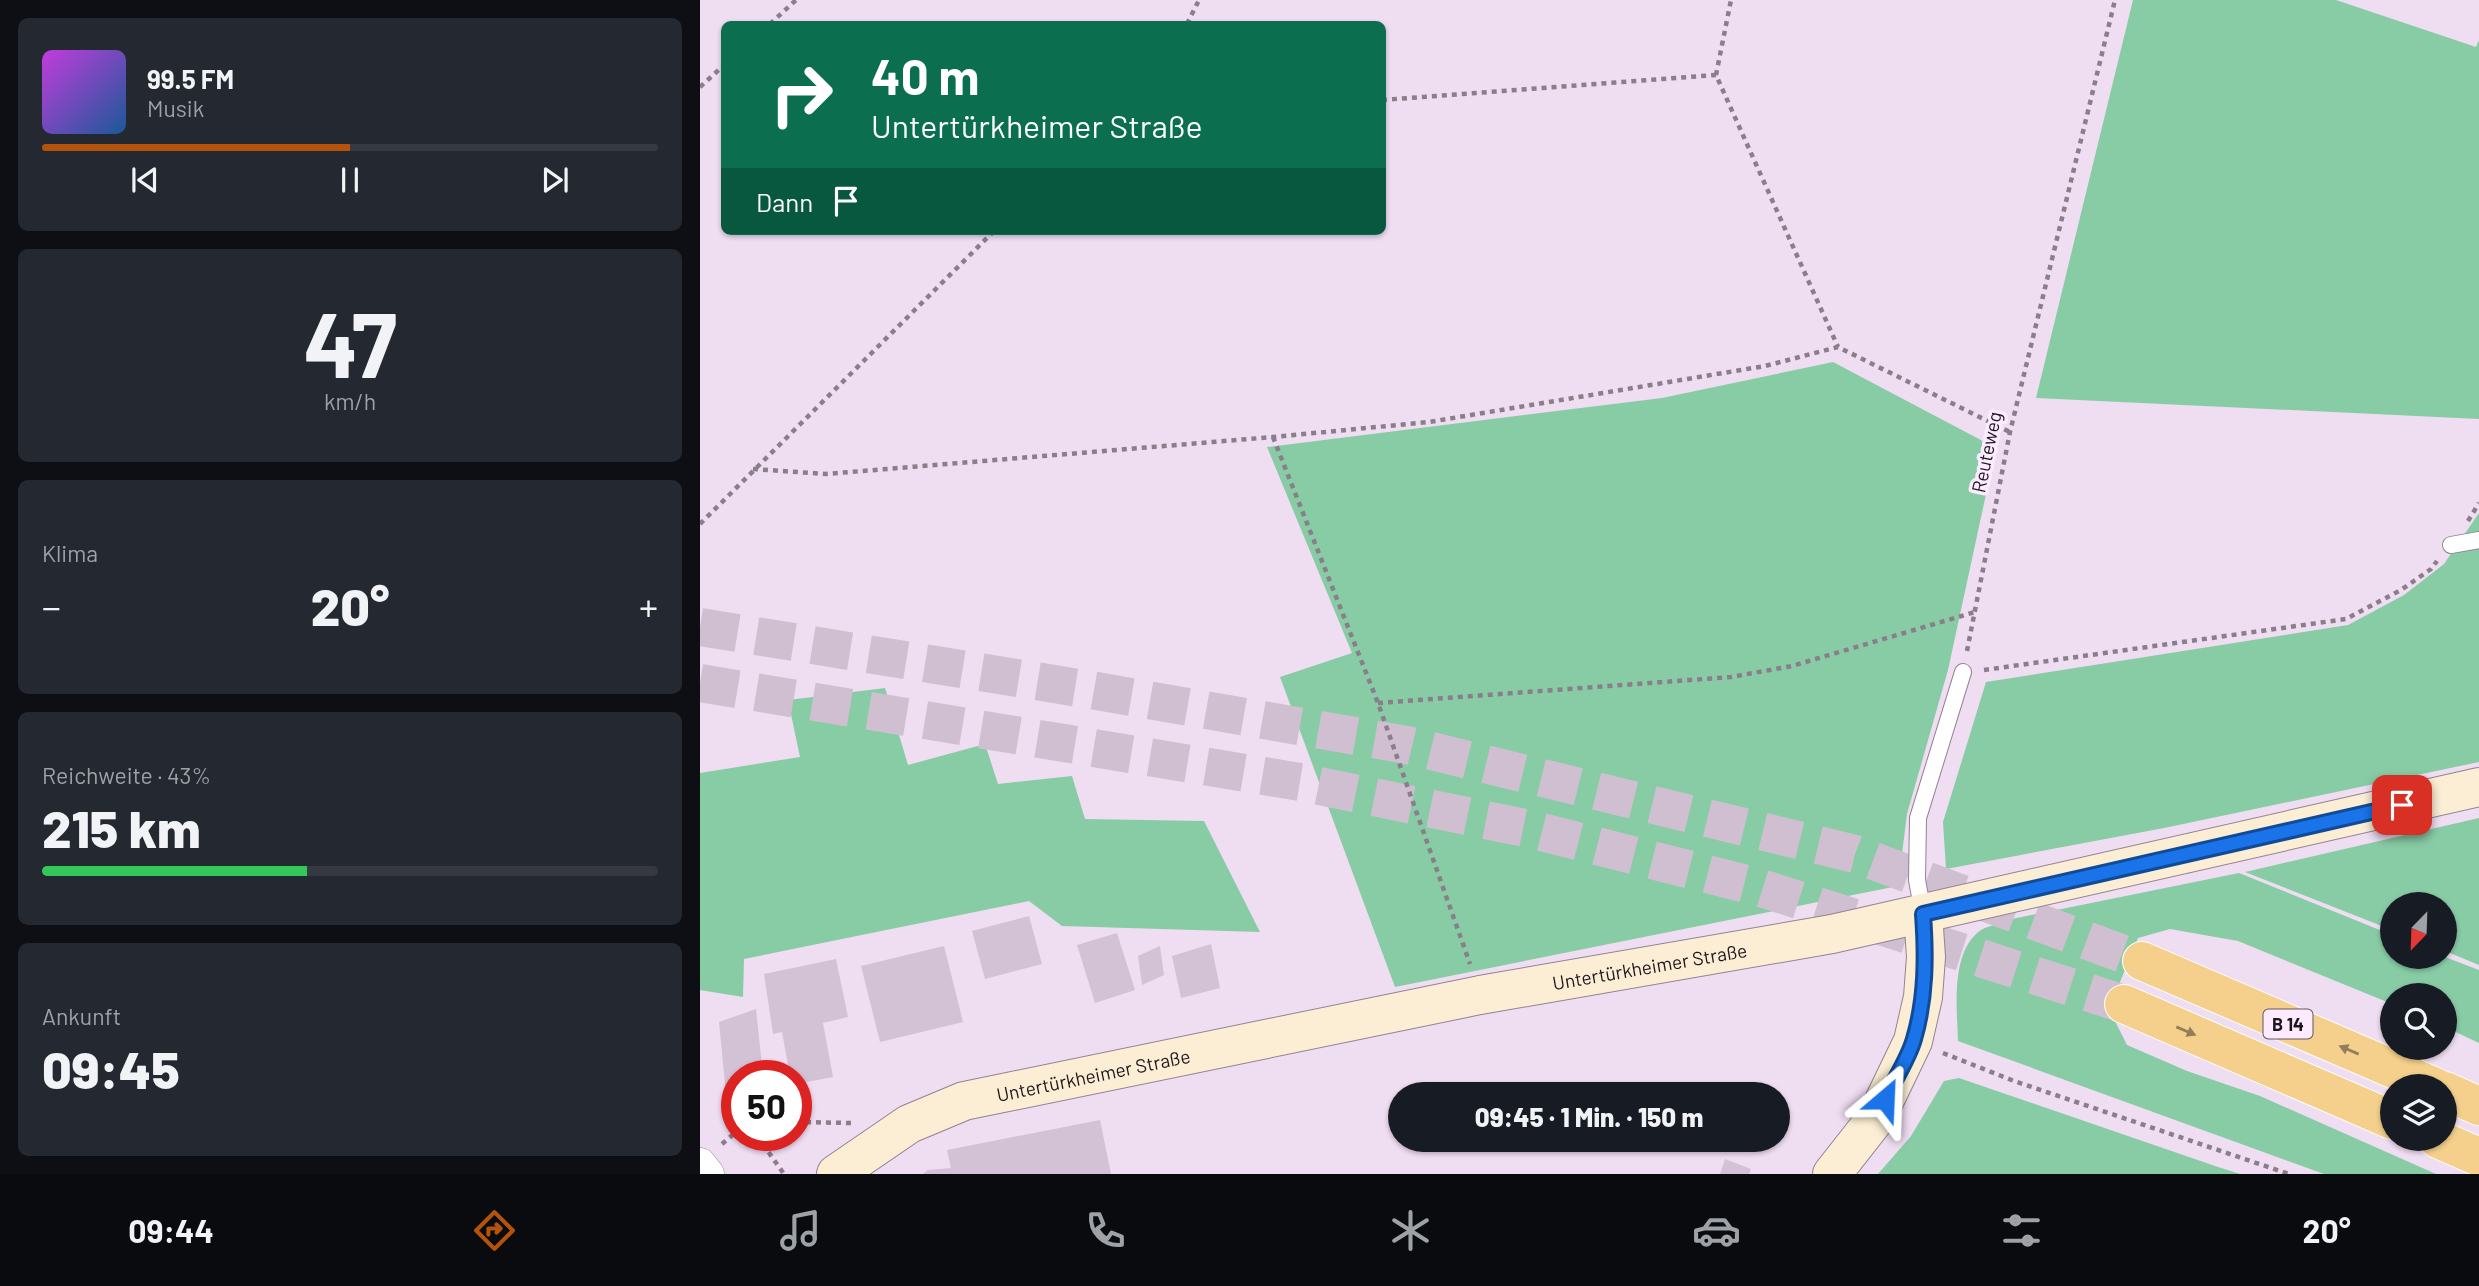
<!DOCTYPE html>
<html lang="de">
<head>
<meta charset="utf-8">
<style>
  :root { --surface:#171b24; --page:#242831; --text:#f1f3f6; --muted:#9ea1a6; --line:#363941; --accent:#b45309 }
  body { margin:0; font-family:Barlow,sans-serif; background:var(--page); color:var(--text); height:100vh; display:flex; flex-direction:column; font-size:26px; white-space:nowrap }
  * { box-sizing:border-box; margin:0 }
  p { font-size:23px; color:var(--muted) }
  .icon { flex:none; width:38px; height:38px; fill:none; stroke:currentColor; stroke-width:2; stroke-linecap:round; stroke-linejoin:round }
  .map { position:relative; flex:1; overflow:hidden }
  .side { display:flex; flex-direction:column; gap:18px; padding:18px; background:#0d0f14; width:700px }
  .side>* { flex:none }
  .guide { position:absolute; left:21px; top:21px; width:665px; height:214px; border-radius:10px; box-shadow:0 2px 5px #0004; background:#0b6e4f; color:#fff; overflow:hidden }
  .needle { width:46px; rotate:203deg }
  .controls { position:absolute; left:1680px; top:892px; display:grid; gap:14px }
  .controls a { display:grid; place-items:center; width:77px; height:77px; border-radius:50%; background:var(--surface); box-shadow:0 2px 5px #0004; font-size:35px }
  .speed { position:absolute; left:21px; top:1060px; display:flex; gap:14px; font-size:35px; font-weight:700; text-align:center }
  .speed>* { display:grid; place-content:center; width:91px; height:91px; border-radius:50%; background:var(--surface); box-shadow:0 2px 5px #0004; line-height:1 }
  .speed .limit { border:10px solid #d22; background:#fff; color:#111 }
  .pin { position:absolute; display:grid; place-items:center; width:60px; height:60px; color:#fff; margin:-30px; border-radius:14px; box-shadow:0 4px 10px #0006 }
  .me { position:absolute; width:77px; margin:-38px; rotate:26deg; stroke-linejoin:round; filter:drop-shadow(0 0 5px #0008) }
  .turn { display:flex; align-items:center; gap:24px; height:147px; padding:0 35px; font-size:32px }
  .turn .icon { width:91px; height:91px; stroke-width:2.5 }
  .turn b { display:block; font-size:49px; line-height:60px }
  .then { display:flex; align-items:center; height:66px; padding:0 35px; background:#0003; gap:14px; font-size:26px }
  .big { font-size:52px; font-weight:800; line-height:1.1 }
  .side .tile { flex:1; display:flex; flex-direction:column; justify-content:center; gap:10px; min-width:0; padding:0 24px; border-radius:10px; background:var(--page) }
  .side .dial { align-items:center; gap:0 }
  .dial b { font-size:91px; line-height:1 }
  .song { display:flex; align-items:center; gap:21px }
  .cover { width:84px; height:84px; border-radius:10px; background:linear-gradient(135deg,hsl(290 70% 55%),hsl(210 70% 35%)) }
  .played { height:7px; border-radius:4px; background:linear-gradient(90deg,var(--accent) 50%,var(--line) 50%) }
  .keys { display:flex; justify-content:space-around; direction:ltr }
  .heat { display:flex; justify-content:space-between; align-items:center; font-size:38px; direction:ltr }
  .charge { height:10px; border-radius:5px; background:linear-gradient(90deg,#34c759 43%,var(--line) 0) }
  .trip { position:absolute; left:688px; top:1082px; width:402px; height:70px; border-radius:35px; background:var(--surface); box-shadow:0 2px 5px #0004; font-weight:800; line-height:70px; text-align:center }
  .dock { display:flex; height:112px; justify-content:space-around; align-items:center; background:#090b0e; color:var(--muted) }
  .dock .icon { width:49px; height:49px }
  .dock .active { color:var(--accent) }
  .dock b { font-size:32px; color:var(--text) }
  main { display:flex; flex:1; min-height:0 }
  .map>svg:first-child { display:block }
  .green { fill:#88cca6 }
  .building { fill:#d3c1d5 }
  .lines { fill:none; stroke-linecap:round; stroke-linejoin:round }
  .trunk-tunnel { stroke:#d0bfd1; stroke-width:38; stroke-dasharray:38 19; stroke-linecap:butt }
  .service-casing { stroke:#928294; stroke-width:18 }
  .minor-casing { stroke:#928294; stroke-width:33 }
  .secondary-casing { stroke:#928294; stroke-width:40 }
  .trunk-casing { stroke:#fff; stroke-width:40 }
  .path { stroke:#8a7e8b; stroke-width:4.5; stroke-dasharray:5 5; stroke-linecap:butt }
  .service { stroke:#fff; stroke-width:16 }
  .minor { stroke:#fff; stroke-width:32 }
  .secondary { stroke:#fbeed4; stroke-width:38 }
  .trunk { stroke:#f4d08c; stroke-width:38 }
  .oneway { fill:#937d5a }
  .route-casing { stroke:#114b97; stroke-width:18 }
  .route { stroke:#1a73e8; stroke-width:12 }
  .labels { text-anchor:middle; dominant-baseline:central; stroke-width:7; stroke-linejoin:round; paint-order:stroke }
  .shield { fill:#fceafe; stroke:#605660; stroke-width:2 }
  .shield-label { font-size:18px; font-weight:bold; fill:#1d171d }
  .street-label { font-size:19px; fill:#1d171d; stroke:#fceafe }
</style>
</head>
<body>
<main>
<section class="side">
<div class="tile">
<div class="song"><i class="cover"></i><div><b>99.5 FM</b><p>Musik</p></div></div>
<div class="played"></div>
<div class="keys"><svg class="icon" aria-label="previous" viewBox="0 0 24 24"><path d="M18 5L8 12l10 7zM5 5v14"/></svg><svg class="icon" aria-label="pause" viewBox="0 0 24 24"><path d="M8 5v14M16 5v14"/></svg><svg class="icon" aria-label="next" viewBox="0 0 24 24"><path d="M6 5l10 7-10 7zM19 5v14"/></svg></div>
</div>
<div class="tile dial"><b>47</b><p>km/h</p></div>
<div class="tile"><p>Klima</p>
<div class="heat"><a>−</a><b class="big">20°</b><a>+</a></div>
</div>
<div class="tile"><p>Reichweite · 43%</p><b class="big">215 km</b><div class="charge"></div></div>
<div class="tile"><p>Ankunft</p><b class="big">09:45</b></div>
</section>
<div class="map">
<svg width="1779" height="1174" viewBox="0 0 1779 1174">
  <rect width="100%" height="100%" fill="#efddf1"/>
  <g class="green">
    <polygon points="1433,0 1636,0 1776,47 1779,40 1779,419 1336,398"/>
    <polygon points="1133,362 1296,448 1248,670 1207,814 1198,886 695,987 580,677 652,653 567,447 962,398"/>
    <polygon points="1779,513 1779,762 1464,828 1246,869 1243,822 1286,682 1648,625 1704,595 1744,564"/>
    <polygon points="185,688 208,765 285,744 298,784 372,776 385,819 504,821 560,932 362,926 329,901 44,959 43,997 0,990 0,773 100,757 88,700"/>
    <polygon points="1779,818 1779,965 1745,951 1745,905 1692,905 1692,930 1545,872"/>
    <path d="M 1539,873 L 1692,935 L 1692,957 L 1745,957 L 1779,970 L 1779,1043 L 1745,1027 L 1745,996 L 1692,996 L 1692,1004 L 1538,941 L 1470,929 L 1438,938 L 1409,1009 L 1427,1045 L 1487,1071 L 1560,1096 L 1736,1174 L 1624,1174 L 1258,1041 C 1257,1009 1250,951 1281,930 C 1288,926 1299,924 1307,920 Z"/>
    <polygon points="1259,1078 1518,1167 1540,1174 1178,1174 1211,1136 1244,1081"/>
  </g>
  <g class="building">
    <polygon points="329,916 342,964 285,979 272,931"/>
    <polygon points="417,933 435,990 395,1003 377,945"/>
    <polygon points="511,944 520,988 481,998 472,956"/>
    <polygon points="244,946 263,1022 180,1042 161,966"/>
    <polygon points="460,946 464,975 442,985 438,956"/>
    <polygon points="136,959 148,1017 123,1023 133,1077 96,1084 96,1076 90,1076 82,1032 73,1034 64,974"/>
    <polygon points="56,1009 63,1076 37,1076 37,1090 26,1094 19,1022"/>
    <polygon points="400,1120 411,1174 223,1174 228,1170 251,1168 247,1150"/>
    <polygon points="1025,1159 1051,1169 1049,1174 1020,1174"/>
  </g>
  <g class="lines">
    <g class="trunk-tunnel">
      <polyline points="0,627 379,688 707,745 1155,854 1442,961"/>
      <polyline points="0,683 600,782 830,829 1058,887 1424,1004"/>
    </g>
    <g class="service-casing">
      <g id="service">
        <polyline points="1751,545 1779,540"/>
        <polyline points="1223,913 1217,880 1218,818 1263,672"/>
      </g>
    </g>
    <g class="minor-casing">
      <polyline id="minor" points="0,1164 8,1174"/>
    </g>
    <g class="secondary-casing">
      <g id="secondary">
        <path id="s1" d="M 136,1174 L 209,1124 L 264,1101 L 780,995 L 1132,934 L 1779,787"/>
        <polyline points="1132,1174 1176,1118 1213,1041 1223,997 1226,957 1223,913"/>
      </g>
    </g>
    <g class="trunk-casing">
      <g id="trunk">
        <polyline points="1442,961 1735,1087"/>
        <polyline points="1424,1004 1692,1120"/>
        <polyline points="1745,1091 1779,1106"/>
        <polyline points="1738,1139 1779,1157"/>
      </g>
    </g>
    <g class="path">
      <polyline points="70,24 96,0"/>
      <polyline points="487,24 499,0"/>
      <polyline points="1016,75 1031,0"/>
      <polyline points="0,87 24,65"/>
      <polyline points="682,100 1016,75 1138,347"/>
      <polyline points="573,437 678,703 770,964"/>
      <polyline points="53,469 126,474 573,437 729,422 1065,366 1138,347 1310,432"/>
      <polyline points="1768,521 1779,503"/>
      <polyline points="0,524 294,231"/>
      <polyline points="1267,651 1310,432 1415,0"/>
      <polyline points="1284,670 1646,619 1701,590 1731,569 1737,561"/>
      <polyline points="678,703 1031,677 1092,666 1275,612"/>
      <polyline points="1243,1053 1314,1081 1589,1174"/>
      <polyline points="96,1122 151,1123"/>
      <polyline points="57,1136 84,1174"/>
      <polyline points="22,1144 37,1131"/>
    </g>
    <use href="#service" class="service"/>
    <use href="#minor" class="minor"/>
    <use href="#secondary" class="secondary"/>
    <use href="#trunk" class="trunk"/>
  </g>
  <defs><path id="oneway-solid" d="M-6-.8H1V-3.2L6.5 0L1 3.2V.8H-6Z" transform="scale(1.75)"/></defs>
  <g class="oneway">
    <use href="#oneway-solid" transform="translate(1486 1031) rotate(23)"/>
    <use href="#oneway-solid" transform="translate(1649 1050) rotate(-157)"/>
  </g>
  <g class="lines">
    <g class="route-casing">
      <path id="route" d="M 1185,1099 C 1194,1080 1208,1060 1214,1039 C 1226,998 1226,956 1223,914 L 1702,805"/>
    </g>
    <use href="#route" class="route"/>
  </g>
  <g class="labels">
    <rect class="shield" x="1563.5" y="1009.5" width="49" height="29" rx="5"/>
    <g class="shield-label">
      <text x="1588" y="1024">B 14</text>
    </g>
    <g class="street-label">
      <text transform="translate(1286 452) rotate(-78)">Reuteweg</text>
      <text stroke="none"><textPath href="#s1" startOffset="847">Untertürkheimer Straße</textPath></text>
      <text stroke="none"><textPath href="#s1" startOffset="280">Untertürkheimer Straße</textPath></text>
    </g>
  </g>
</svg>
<div class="controls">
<a><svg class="needle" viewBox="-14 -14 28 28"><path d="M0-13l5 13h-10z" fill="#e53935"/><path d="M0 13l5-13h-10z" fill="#9ea1a6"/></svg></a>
<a><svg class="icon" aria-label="search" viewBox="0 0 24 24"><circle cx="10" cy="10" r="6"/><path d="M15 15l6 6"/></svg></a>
<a><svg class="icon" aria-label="layers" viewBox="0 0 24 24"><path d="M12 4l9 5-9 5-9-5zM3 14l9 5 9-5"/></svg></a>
</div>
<div class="speed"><div class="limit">50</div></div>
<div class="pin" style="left:1702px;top:805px;background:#d93025"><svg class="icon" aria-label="arrive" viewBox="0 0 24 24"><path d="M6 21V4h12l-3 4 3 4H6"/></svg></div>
<svg class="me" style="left:1185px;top:1099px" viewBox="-20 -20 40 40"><path d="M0-17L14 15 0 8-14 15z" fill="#1a73e8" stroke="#fff" stroke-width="4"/></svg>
<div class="trip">09:45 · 1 Min. · 150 m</div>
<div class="guide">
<div class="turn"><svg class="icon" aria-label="right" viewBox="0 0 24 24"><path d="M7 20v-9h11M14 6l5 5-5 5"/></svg><div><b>40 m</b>Untertürkheimer Straße</div></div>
<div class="then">Dann<svg class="icon" aria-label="arrive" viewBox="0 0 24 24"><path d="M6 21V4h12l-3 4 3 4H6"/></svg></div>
</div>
</div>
</main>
<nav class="dock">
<b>09:44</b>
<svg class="icon active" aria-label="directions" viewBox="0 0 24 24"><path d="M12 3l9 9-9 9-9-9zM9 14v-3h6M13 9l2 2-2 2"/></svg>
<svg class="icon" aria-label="music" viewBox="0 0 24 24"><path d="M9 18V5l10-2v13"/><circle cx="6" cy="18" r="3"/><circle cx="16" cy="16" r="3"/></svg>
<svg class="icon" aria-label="phone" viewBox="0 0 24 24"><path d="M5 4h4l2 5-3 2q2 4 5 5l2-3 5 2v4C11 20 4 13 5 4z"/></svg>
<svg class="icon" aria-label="climate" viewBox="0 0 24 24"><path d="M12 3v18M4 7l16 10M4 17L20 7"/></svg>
<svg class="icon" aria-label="car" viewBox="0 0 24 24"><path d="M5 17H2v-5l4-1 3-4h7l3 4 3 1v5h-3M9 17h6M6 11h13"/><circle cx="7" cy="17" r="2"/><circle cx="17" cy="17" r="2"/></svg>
<svg class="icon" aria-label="filters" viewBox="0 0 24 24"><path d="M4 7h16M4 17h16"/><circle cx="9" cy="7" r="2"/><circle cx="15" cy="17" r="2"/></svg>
<b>20°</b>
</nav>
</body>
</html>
